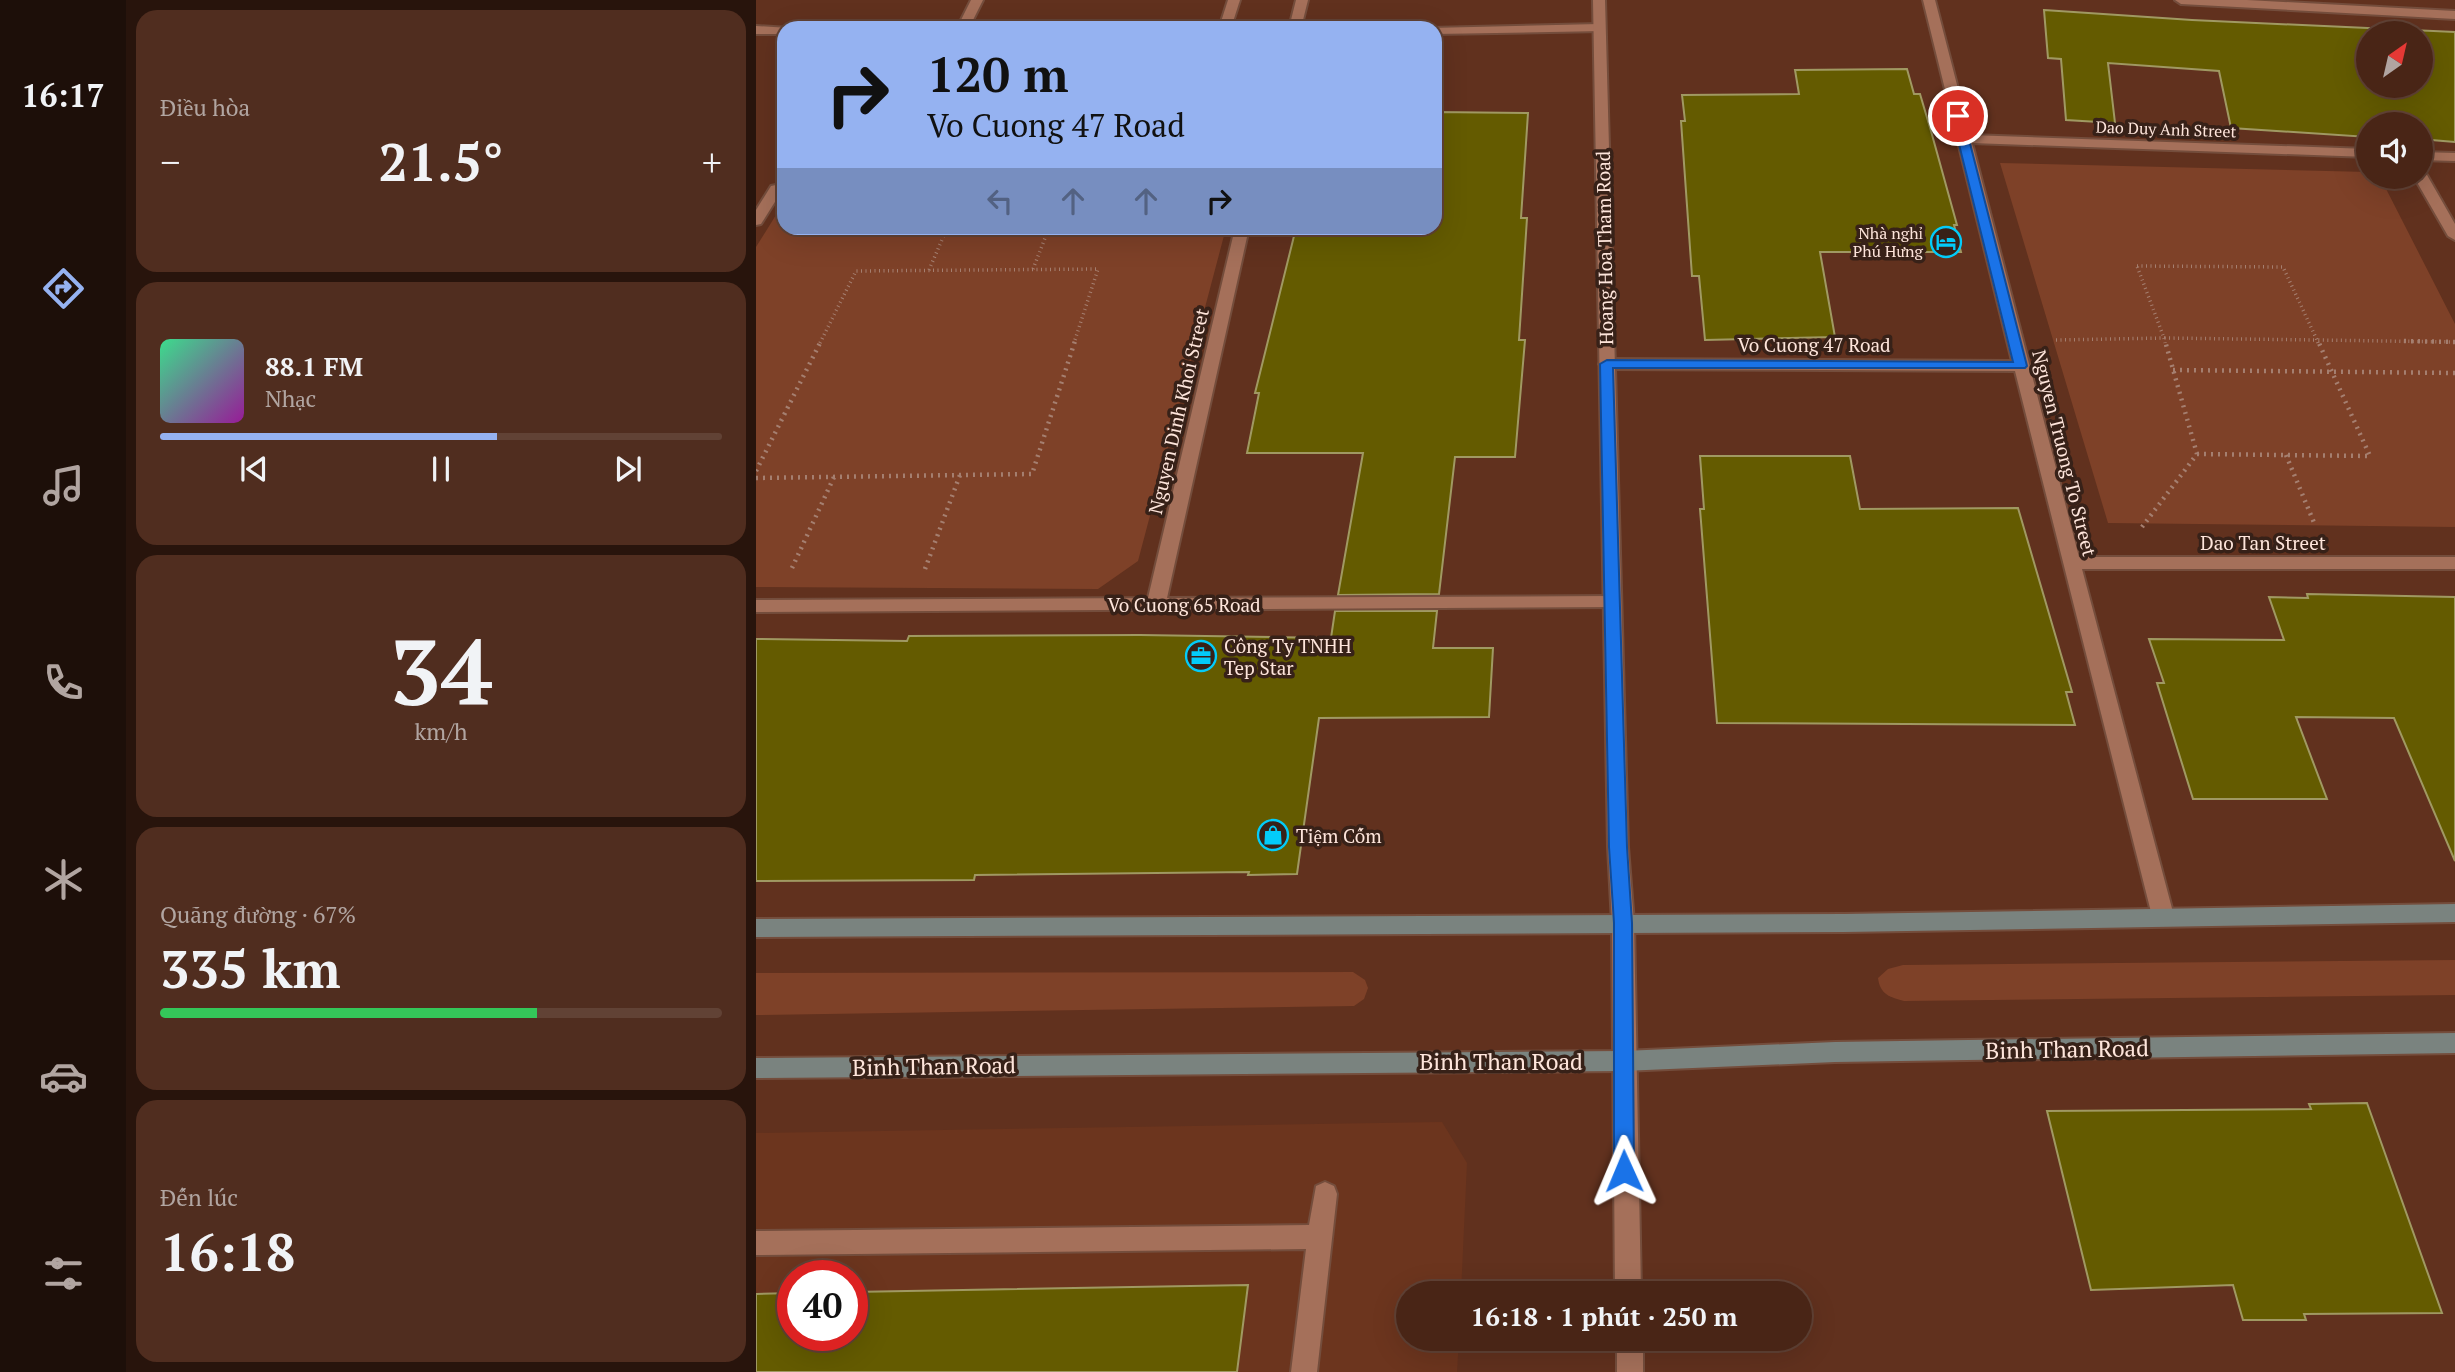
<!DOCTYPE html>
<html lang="vi">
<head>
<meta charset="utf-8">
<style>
  :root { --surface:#492516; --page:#502d1f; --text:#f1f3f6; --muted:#b1a5a1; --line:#614235; --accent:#95b2f1 }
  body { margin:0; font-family:"PT Serif",serif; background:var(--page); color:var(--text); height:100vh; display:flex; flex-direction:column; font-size:26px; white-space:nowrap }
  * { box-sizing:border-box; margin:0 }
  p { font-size:23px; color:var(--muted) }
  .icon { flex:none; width:38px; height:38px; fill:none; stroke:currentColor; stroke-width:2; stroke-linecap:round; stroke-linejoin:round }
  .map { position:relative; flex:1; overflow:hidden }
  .details { display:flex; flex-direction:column; gap:10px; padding:10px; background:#28140c; width:630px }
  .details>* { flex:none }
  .guide { position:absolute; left:21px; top:21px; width:665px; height:214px; border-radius:21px; box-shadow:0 7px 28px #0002,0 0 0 2px var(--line); background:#95b2f1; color:#111; overflow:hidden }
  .needle { width:46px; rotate:34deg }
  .fabs { position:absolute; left:1600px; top:21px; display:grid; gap:14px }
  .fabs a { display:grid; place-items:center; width:77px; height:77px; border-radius:50%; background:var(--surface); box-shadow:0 7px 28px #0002,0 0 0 2px var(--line); font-size:35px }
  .speed { position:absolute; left:21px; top:1260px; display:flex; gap:14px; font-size:35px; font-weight:700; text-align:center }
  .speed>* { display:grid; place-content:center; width:91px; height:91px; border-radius:50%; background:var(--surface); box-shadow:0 7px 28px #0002,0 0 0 2px var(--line); line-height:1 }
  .speed .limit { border:10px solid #d22; background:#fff; color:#111 }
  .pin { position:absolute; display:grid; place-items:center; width:60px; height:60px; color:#fff; margin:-30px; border:4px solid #fff; border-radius:50%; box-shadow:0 2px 7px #0007 }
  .me { position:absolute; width:77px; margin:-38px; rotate:359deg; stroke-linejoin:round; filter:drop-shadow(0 0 5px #0008) }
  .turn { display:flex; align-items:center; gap:24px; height:147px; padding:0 35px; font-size:32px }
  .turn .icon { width:91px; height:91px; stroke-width:2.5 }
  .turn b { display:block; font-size:49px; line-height:60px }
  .lanes { display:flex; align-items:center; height:66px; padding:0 35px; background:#0003; justify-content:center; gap:35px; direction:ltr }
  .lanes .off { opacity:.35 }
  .big { font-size:52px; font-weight:800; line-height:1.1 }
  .details .card { flex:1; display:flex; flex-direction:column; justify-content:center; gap:10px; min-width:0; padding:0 24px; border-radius:21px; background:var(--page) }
  .details .dial { align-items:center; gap:0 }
  .dial b { font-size:91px; line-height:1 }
  .song { display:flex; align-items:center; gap:21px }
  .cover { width:84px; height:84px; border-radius:10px; background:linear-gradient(135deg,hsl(150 70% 55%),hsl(300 70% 35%)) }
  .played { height:7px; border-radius:4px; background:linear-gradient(90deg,var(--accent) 60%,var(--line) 60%) }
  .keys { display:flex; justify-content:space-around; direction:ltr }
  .heat { display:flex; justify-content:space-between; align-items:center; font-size:38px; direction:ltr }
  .charge { height:10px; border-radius:5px; background:linear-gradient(90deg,#34c759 67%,var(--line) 0) }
  .trip { position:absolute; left:640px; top:1281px; width:416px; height:70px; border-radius:35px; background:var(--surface); box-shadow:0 7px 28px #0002,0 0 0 2px var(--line); font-weight:800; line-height:70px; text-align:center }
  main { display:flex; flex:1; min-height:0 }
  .tabs { display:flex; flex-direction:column; width:126px; justify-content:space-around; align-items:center; background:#1d0f09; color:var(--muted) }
  .tabs .icon { width:49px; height:49px }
  .tabs .active { color:var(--accent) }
  .tabs b { font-size:32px; color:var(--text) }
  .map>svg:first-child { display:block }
  .built { fill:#6c351e; fill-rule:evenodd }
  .green { fill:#7e4128 }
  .building { fill:#645b00; stroke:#a09962; stroke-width:2; fill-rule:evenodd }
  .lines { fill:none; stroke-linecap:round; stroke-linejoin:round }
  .service-casing { stroke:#744d3c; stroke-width:4 }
  .minor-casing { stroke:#744d3c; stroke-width:4 }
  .tertiary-casing { stroke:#744d3c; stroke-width:4 }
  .secondary-casing { stroke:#744d3c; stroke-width:4 }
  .path-far1 { stroke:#a57f70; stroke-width:3.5; stroke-dasharray:1 3.5; stroke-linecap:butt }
  .path { stroke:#a57f70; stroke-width:4.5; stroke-dasharray:2 5; stroke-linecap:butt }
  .service { fill:#a5705a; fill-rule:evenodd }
  .minor { fill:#a5705a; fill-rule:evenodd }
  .tertiary { fill:#a5705a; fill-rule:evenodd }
  .secondary { fill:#7a837f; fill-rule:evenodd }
  .route { fill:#1a73e8; stroke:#114b97; stroke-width:2 }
  .labels { text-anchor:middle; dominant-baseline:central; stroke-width:7; stroke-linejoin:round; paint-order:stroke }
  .far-street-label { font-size:16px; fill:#fee5db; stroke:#372118 }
  .far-poi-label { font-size:16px; fill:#fee5db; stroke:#372118; text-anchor:end }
  .street-label { font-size:19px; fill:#fee5db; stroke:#372118 }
  .poi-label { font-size:19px; fill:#fee5db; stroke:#372118; text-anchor:start }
  .near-street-label { font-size:23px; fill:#fee5db; stroke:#372118 }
</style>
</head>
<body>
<main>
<nav class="tabs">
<b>16:17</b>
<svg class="icon active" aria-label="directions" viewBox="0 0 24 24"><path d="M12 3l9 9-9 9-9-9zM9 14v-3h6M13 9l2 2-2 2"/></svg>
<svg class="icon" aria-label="music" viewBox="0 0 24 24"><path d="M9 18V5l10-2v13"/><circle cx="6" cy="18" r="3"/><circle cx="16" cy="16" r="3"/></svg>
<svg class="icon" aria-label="phone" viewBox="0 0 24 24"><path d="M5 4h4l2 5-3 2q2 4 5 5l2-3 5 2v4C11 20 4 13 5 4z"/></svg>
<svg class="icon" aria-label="climate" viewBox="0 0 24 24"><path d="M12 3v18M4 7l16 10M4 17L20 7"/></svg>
<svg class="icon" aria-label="car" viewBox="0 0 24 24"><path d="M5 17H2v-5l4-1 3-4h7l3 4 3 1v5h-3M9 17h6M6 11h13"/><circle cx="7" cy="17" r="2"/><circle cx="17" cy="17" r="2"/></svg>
<svg class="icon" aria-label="filters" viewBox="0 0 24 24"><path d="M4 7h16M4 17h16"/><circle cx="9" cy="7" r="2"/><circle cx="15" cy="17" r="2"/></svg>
</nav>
<section class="details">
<div class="card"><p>Điều hòa</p>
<div class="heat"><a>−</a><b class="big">21.5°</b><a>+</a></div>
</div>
<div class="card">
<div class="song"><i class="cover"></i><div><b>88.1 FM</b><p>Nhạc</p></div></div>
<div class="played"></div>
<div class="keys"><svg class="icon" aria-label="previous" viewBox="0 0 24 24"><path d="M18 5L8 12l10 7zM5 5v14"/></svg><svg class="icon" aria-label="pause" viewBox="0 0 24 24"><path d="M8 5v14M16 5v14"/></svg><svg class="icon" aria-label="next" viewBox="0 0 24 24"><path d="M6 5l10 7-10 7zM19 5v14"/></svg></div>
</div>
<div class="card dial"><b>34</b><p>km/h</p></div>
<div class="card"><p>Quãng đường · 67%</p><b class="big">335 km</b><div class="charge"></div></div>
<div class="card"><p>Đến lúc</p><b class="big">16:18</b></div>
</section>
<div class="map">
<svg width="1699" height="1372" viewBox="0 0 1699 1372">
  <rect width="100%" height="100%" fill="#61311e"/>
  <path class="built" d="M 686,1122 L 711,1163 L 705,1293 L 653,1293 L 653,1339 L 703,1339 L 701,1372 L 0,1372 L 0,1133 ZM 37,1276 L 96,1276 L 96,1335 L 37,1335 Z"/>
  <g class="green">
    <polygon points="1244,163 1612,172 1612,177 1624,177 1699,324 1699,527 1352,523"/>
    <polygon points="28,212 28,228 470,228 382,561 342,589 0,587 0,247 20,215"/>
    <path d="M 1699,960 L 1699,995 L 1148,1001 C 1133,997 1124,994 1122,978 L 1132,969 L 1147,965 Z"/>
    <polygon points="597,972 609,980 612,988 608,999 598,1006 0,1015 0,973"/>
  </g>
  <g class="building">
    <path d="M 1288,10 L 1436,20 L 1699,32 L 1699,142 L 1664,139 L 1664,124 L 1612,124 L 1612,137 L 1475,128 L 1463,71 L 1352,63 L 1359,123 L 1310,120 L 1305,59 L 1292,58 ZM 1612,33 L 1664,33 L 1664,86 L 1612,86 Z"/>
    <polygon points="1151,69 1158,94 1164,94 1175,131 1201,225 1198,225 1205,252 1064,252 1079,337 949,340 943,276 936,276 925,121 929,121 926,95 1043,94 1039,70"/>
    <polygon points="679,112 772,113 765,218 771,218 763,340 769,340 759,457 699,457 683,594 582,595 607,453 491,453 503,393 499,393 540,228 679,228"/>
    <polygon points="944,456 1094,456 1104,509 1262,508 1316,692 1310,692 1319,725 961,723 944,509 948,509"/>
    <polygon points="1551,594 1699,597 1699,861 1638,718 1540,717 1571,799 1437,799 1401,683 1408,683 1393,639 1528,640 1513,597 1552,598"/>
    <polygon points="579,611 681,611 677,648 737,648 733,717 563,718 541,874 492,875 493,872 219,875 218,880 0,881 0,639 151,641 153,636 384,635 575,638"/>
    <polygon points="1611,1103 1686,1313 1548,1314 1550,1320 1487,1320 1477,1285 1335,1290 1291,1111 1555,1109 1553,1104"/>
    <polygon points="492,1285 481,1372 0,1372 0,1294 37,1293 37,1335 96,1335 96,1292"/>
  </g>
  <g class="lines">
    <g class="service-casing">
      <polygon id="service" points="569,1182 578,1186 581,1194 561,1372 535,1372 550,1249 0,1255 0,1231 553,1225 560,1186"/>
    </g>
    <g class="minor-casing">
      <g id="minor">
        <polygon points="215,0 227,0 213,28 201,28"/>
        <polygon points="472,0 484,0 475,28 463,28"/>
        <polygon points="540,0 552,0 545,28 533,28"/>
        <polygon points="1167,0 1179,0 1214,135 1612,149 1612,157 1216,143 1323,557 1699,557 1699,569 1326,569 1418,916 1415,922 1407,925 1399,922 1396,916 1259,371 851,369 843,364 851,359 1256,361"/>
        <polygon points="1419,0 1491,0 1699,11 1699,19 1425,4"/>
        <polygon points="843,24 847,25 847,31 679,34 679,28 674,28"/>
        <polygon points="0,26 33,28 28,28 28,34 0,34"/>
        <polygon points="1664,152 1699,153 1699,161 1664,160"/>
        <polygon points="1664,171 1671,175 1699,224 1699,240 1692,236 1658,177 1664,177"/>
        <polygon points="20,185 27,189 5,224 0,225 0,210 15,186"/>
        <polygon points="479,228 493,228 411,598 856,596 862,597 865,602 862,607 0,612 0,600 392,598"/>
      </g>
    </g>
    <g class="tertiary-casing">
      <g id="tertiary">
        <polygon points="837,0 849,0 872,847 878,923 885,1293 859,1293 856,923 852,847"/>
        <rect x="861" y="1339" width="26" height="33"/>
      </g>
    </g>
    <g class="secondary-casing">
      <g id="secondary">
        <polygon points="1699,904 1699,922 1088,932 0,937 0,919 1088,914"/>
        <polygon points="1699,1033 1699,1053 1079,1062 867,1071 0,1078 0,1058 867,1051 1079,1042"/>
      </g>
    </g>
    <g class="path-far1">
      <polygon points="1381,266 1527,267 1561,340 1408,338"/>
      <polyline points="277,269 293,228"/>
      <polyline points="173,270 191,228"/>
      <polyline points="1300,340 1408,338 1409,343"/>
      <polyline points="64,343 100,271 342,269 318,343"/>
      <polyline points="1562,343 1561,340 1699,342"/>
    </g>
    <g class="path">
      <polyline points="1648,341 1699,342"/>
      <polyline points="1417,370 1699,373"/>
      <polyline points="1441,454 1614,456 1562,341"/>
      <polyline points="1530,455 1559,525"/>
      <polyline points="0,471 65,341"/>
      <polyline points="0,478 276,474 319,341"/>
      <polyline points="1386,527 1441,454 1409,341"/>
      <polyline points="36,568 78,477"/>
      <polyline points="169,569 204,475"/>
    </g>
    <use href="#service" class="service"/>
    <use href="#minor" class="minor"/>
    <use href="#tertiary" class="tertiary"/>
    <use href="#secondary" class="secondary"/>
  </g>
  <polygon class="route" points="1202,113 1207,116 1271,366 1269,368 857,368 871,847 876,923 878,1171 875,1178 868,1181 861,1178 858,1171 858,923 853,847 844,364 851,360 1257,362 1196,116"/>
  <defs>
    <g id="hotel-ring" transform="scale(1.575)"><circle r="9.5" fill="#372118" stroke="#03cbf9" stroke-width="1.5"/><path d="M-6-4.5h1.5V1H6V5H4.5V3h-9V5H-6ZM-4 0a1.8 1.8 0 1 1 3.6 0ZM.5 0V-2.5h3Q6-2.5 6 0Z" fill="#03cbf9"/></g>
    <g id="office-ring" transform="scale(1.575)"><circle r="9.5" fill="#372118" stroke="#03cbf9" stroke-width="1.5"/><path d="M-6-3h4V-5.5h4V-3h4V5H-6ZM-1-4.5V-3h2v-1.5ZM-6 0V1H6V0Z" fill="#03cbf9"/></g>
    <g id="shop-ring" transform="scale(1.575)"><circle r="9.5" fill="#372118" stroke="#03cbf9" stroke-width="1.5"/><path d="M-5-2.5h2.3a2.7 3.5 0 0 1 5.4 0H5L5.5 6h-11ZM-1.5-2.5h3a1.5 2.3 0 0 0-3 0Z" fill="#03cbf9"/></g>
  </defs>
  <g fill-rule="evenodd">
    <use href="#hotel-ring" x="1190" y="242"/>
    <use href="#office-ring" x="445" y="656"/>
    <use href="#shop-ring" x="517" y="835"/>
  </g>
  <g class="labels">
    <g class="far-street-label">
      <text transform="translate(1410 129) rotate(2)">Dao Duy Anh Street</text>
    </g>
    <g class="far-poi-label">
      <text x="1167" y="233">Nhà nghỉ<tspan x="1167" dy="18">Phú Hưng</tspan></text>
    </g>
    <g class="street-label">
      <text transform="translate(848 248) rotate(-91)">Hoang Hoa Tham Road</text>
      <text x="1058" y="344">Vo Cuong 47 Road</text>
      <text transform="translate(422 411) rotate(-77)">Nguyen Dinh Khoi Street</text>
      <text transform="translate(1309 453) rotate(76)">Nguyen Truong To Street</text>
      <text x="1507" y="542">Dao Tan Street</text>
      <text x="428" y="604">Vo Cuong 65 Road</text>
    </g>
    <g class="poi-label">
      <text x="468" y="645">Công Ty TNHH<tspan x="468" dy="22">Tep Star</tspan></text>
      <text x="540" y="835">Tiệm Cốm</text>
    </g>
    <g class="near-street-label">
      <text transform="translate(1311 1049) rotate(-1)">Binh Than Road</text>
      <text x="745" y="1061">Binh Than Road</text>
      <text transform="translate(178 1066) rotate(-1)">Binh Than Road</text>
    </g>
  </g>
</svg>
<div class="fabs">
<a><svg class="needle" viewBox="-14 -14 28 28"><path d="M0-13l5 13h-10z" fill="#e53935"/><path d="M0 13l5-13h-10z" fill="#b1a5a1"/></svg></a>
<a><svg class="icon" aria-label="sound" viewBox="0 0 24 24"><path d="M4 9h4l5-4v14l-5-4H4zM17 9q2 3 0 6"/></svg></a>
</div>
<div class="speed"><div class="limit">40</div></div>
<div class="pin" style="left:1202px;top:116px;background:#d93025"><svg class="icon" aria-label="arrive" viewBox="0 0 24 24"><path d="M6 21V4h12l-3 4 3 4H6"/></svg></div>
<svg class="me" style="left:868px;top:1171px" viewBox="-20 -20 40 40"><path d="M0-17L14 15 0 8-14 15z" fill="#1a73e8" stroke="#fff" stroke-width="4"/></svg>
<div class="trip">16:18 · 1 phút · 250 m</div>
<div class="guide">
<div class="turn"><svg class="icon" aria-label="right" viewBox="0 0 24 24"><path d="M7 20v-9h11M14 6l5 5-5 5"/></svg><div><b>120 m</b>Vo Cuong 47 Road</div></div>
<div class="lanes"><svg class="icon off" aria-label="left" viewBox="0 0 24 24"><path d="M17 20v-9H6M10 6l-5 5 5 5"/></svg><svg class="icon off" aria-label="ahead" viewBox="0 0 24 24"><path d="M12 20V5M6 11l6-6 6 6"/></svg><svg class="icon off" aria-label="ahead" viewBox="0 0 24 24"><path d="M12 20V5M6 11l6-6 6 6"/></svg><svg class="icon" aria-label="right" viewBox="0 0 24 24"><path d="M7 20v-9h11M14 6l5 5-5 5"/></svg></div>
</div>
</div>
</main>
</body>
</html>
